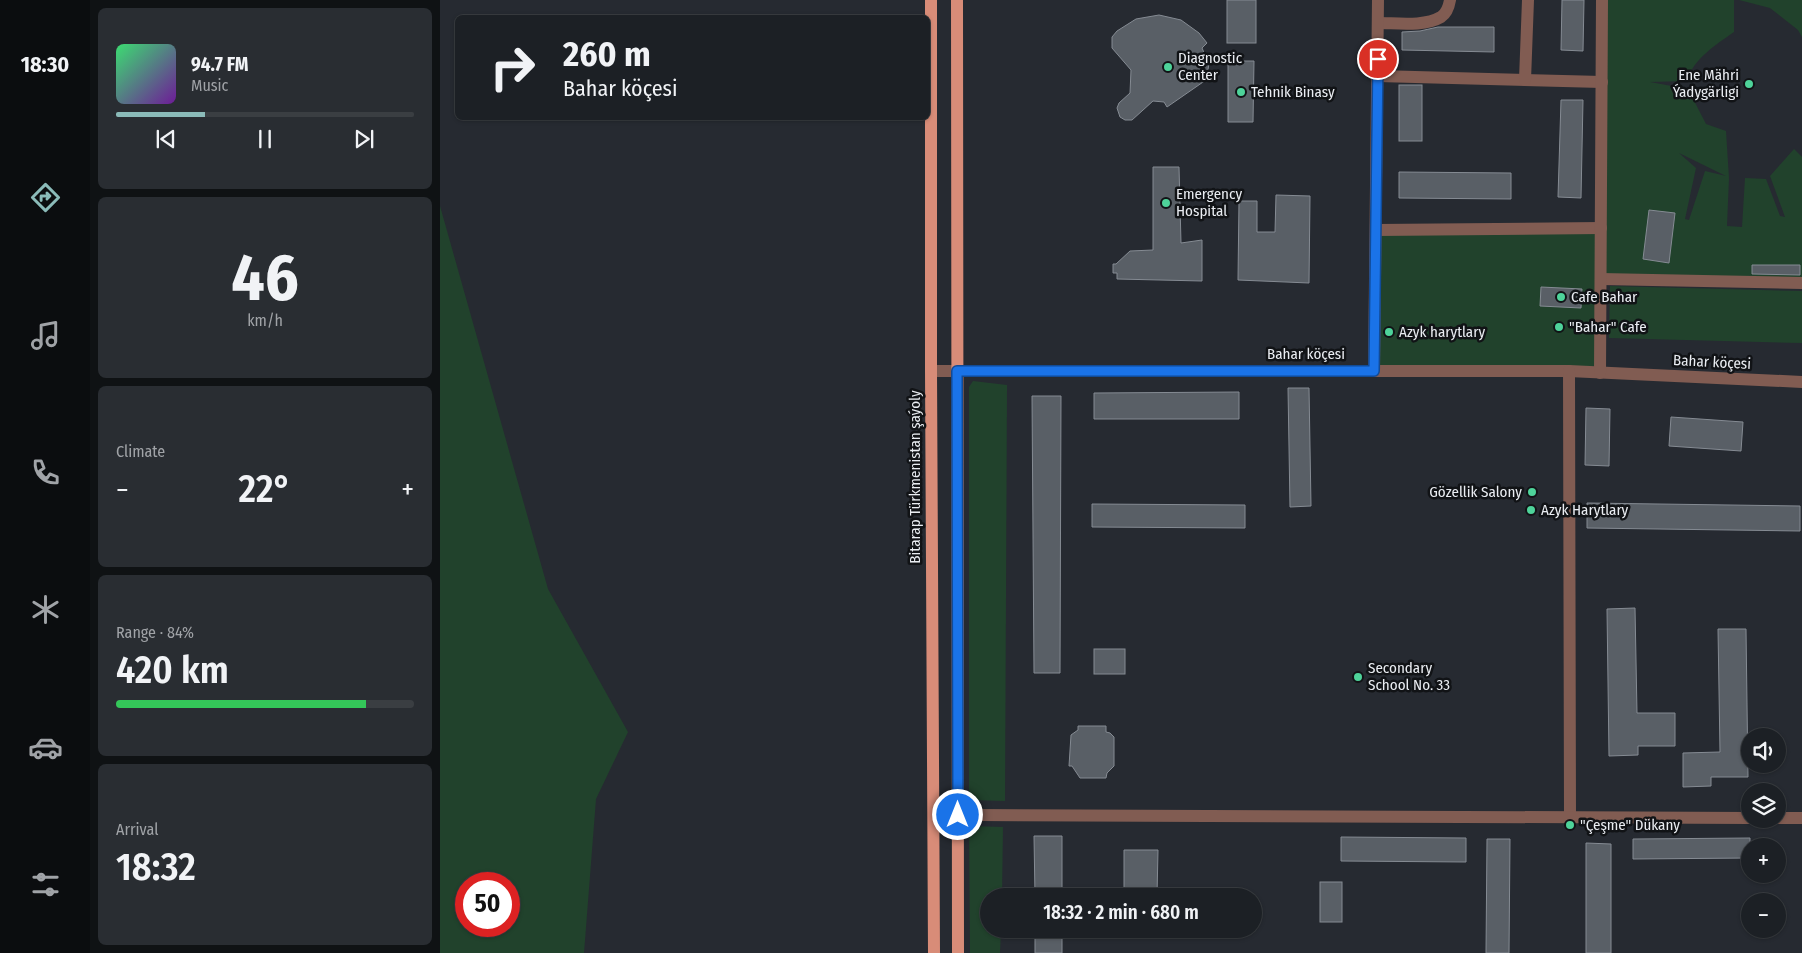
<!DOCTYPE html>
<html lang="en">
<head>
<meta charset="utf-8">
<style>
  :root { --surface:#1c2025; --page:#292d32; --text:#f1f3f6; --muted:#a0a3a7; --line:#3a3e42; --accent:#8bbbb9 }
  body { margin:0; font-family:"Fira Sans Condensed",sans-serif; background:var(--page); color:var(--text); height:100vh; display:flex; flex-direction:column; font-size:19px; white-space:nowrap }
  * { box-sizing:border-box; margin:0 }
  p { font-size:16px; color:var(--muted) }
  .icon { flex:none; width:28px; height:28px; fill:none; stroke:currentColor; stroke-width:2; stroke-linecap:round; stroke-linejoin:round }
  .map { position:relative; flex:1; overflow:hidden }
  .panel { display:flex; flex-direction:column; gap:8px; padding:8px; background:#0f1214; width:350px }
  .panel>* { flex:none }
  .banner { position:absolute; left:15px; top:15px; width:475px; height:105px; border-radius:8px; box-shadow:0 1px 4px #0004,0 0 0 1px var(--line); background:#1c2025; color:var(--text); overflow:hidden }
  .buttons { position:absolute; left:1301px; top:728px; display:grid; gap:10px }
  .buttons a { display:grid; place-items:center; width:45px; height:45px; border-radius:50%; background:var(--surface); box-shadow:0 1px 4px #0004,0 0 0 1px var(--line); font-size:25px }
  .speed { position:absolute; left:15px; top:872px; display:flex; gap:10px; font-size:25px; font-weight:700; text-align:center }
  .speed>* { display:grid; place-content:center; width:65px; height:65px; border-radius:50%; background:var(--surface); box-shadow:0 1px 4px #0004,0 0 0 1px var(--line); line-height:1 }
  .speed .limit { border:8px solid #d22; background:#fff; color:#111 }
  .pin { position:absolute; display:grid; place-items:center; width:42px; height:42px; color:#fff; margin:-21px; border:2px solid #fff; border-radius:50%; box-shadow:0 1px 5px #0007 }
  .me { position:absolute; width:55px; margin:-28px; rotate:0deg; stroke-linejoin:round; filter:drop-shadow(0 0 4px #0008) }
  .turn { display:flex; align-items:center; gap:18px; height:105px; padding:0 25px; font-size:22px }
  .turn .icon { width:65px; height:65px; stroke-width:2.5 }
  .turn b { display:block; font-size:35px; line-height:42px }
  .big { font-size:38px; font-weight:600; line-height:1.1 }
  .panel .card { flex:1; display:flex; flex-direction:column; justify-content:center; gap:8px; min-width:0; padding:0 18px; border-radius:8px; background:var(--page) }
  .panel .dial { align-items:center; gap:0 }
  .dial b { font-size:65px; line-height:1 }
  .song { display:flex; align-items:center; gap:15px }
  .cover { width:60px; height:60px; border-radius:8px; background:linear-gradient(135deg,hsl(140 70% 55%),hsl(280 70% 35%)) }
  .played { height:5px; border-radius:2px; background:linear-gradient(90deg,var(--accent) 30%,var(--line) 30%) }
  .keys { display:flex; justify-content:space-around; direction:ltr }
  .heat { display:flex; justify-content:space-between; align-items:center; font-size:28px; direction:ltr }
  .charge { height:8px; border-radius:4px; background:linear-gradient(90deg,#34c759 84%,var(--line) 0) }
  .trip { position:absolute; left:540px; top:888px; width:282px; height:50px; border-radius:25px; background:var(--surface); box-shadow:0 1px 4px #0004,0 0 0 1px var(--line); font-weight:600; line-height:50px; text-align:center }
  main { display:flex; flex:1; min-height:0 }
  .dock { display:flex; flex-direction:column; width:90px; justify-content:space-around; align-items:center; background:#0b0d0f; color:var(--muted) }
  .dock .icon { width:35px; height:35px }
  .dock .selected { color:var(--accent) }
  .dock b { font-size:22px; color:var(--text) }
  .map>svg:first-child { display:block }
  .green { fill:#21422c; fill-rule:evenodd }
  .building { fill:#595f66; stroke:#858b93 }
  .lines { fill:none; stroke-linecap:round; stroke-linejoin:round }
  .minor { stroke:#815c52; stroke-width:12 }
  .major { stroke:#d88c78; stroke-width:12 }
  .route-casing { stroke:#114b97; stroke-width:12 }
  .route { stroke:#1a73e8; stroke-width:9 }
  .poi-dot { fill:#4ed39a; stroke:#111316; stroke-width:2 }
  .labels { text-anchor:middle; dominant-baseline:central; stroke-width:5; stroke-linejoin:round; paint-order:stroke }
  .poi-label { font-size:15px; fill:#eaedf2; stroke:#111316; text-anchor:start }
  .street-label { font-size:15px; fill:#eaedf2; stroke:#111316 }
</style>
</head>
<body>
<main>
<nav class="dock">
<b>18:30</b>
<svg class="icon selected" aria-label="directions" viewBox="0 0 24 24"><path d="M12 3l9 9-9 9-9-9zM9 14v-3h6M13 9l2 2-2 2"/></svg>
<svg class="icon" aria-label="music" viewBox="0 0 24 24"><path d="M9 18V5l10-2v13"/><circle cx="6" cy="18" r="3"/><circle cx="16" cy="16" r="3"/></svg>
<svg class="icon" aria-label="phone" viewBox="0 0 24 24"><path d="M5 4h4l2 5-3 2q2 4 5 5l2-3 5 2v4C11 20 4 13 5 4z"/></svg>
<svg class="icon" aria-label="climate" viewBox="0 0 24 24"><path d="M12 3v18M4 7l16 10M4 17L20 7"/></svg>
<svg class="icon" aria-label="car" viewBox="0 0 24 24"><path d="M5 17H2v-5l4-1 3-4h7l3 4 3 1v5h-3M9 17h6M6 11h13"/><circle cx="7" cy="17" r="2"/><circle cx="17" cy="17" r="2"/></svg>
<svg class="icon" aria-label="filters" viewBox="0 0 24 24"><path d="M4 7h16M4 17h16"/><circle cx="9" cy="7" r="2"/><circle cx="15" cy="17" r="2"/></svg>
</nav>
<section class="panel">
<div class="card">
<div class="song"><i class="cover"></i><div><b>94.7 FM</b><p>Music</p></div></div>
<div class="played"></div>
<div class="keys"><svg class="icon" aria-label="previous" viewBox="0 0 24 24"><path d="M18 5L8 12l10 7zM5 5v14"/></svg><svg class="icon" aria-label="pause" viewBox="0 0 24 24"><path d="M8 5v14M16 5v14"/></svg><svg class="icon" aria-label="next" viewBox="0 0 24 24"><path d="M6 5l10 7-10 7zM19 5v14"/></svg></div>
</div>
<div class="card dial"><b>46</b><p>km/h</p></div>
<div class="card"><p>Climate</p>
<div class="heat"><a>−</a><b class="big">22°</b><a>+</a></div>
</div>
<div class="card"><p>Range · 84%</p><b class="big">420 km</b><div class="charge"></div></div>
<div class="card"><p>Arrival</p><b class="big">18:32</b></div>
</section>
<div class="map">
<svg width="1362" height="953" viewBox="0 0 1362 953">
  <rect width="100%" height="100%" fill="#262a31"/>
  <g class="green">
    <path d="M 1162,0 L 1294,0 L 1294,32 C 1274,46 1255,58 1246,81 L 1210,82 L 1248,89 L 1266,124 L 1286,131 L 1289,178 L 1287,226 L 1302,227 L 1305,178 L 1326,179 L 1340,216 L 1345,217 L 1330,176 L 1354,149 L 1362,157 L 1362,283 L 1161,279 ZM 1239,153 L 1286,176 L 1265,171 L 1249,220 L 1245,219 L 1256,168 Z"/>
    <polygon points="1299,0 1362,0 1362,37 1358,30 1330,8"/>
    <path d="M 0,206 L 108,589 L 188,732 L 156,799 L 144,953 L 0,953 ZM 26,884 L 69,884 L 69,926 L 26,926 Z"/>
    <polygon points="940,227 1155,227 1155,366 940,365"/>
    <polygon points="1170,286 1362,291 1362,343 1169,338"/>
    <polygon points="533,381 567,385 565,801 529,800 529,387"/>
    <polygon points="529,826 563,827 562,896 549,896 549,929 561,929 560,953 530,953"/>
  </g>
  <g class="building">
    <rect x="787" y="0" width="29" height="43"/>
    <polygon points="1122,0 1144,0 1143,51 1121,50"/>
    <polygon points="719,15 741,20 759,33 767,43 762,48 769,64 766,80 727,107 724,102 713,101 692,120 685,120 680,117 677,108 679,103 690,93 691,70 672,48 672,37 677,31 696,19"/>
    <polygon points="998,27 1054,27 1054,52 962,50 962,32 980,31"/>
    <polygon points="788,61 814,61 813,122 788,122"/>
    <rect x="959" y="85" width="23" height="56"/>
    <polygon points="1121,100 1143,100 1141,198 1118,197"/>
    <polygon points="713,167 739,167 741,243 762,240 762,281 677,279 677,273 673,273 673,264 676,264 690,251 713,250"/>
    <polygon points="959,172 1071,173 1071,199 959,198"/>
    <polygon points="836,195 870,196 869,283 798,280 799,201 817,201 817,232 835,232"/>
    <polygon points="1209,210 1235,213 1229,263 1203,259"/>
    <polygon points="1312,265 1360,265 1360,275 1312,274"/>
    <polygon points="1101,287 1142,289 1141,308 1100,306"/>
    <polygon points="848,388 869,388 871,506 850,507"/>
    <polygon points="799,392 799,419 654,419 654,393"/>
    <polygon points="592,396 621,396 620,673 594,673"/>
    <polygon points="1146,408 1170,409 1169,466 1145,465"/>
    <polygon points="1231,417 1303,422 1301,451 1229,446"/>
    <polygon points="1147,503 1360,506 1360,531 1147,528"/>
    <polygon points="652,504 805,505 805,528 652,527"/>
    <polygon points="1195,608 1197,713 1235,713 1235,746 1198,746 1198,755 1169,756 1167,609"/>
    <polygon points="1278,629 1306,629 1308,777 1271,777 1271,786 1243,787 1243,753 1280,752"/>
    <rect x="654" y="649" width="31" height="25"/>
    <polygon points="638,726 666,726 666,732 670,733 674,737 674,766 667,773 666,778 640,778 632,766 629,766 631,735 638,730"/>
    <polygon points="594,836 622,836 622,896 595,896"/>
    <polygon points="901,837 1026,838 1026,862 901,861"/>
    <polygon points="1310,838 1310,858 1193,859 1193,839"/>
    <polygon points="1047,839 1070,839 1069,953 1046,953"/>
    <polygon points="1146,843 1171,844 1171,953 1146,953"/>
    <polygon points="684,850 718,850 717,896 684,896"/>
    <rect x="880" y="882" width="22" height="40"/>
    <rect x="595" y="929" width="27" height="24"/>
  </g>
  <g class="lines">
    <g class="minor">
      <path d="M 938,23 C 957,23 984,27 1001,17 C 1007,13 1009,6 1010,0"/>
      <polyline points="938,76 1162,82"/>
      <polyline points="1085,80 1088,0"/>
      <polyline points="936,230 1161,228"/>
      <polyline points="1161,279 1362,283"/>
      <polyline points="491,371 1129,371 1362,382"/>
      <polyline points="934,371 938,0"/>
      <polyline points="1129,371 1130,817"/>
      <polyline points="1160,373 1162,0"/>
      <polyline points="536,815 1310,818"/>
      <polyline points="1338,818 1362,818"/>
    </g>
    <g class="major">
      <polyline points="491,0 491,371 494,953"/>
      <polyline points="517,0 518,953"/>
    </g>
  </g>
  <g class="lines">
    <g class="route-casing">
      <polyline id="route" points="518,815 517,371 934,371 938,59"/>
    </g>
    <use href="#route" class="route"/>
  </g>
  <g class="poi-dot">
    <circle cx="728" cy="67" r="5"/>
    <circle cx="1309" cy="84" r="5"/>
    <circle cx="801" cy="92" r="5"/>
    <circle cx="726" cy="203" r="5"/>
    <circle cx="1121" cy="297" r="5"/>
    <circle cx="1119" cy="327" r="5"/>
    <circle cx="949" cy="332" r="5"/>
    <circle cx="1092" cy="492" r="5"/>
    <circle cx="1091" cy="510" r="5"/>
    <circle cx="918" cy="677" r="5"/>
    <circle cx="1130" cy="825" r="5"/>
  </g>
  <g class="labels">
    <g class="poi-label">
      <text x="738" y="58">Diagnostic<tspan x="738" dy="17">Center</tspan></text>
      <text x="1299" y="75" text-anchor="end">Ene Mähri<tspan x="1299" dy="17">Ýadygärligi</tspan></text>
      <text x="811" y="92">Tehnik Binasy</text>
      <text x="736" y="194">Emergency<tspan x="736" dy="17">Hospital</tspan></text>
      <text x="1131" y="297">Cafe Bahar</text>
      <text x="1129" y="327">"Bahar" Cafe</text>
      <text x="959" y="332">Azyk harytlary</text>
      <text x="1082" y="492" text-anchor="end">Gözellik Salony</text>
      <text x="1101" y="510">Azyk Harytlary</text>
      <text x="928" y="668">Secondary<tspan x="928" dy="17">School No. 33</tspan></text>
      <text x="1140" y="825">"Çeşme" Dükany</text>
    </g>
    <g class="street-label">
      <text x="866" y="354">Bahar köçesi</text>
      <text transform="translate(1272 362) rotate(3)">Bahar köçesi</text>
      <text transform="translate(475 477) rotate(-90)">Bitarap Türkmenistan şaýoly</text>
    </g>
  </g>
</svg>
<div class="buttons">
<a><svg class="icon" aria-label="sound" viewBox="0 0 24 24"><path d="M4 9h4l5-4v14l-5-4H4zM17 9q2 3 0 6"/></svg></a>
<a><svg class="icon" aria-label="layers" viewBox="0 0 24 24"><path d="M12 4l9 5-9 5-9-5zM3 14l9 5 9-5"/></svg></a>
<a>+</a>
<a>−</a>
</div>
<div class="speed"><div class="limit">50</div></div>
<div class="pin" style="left:938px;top:59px;background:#d93025"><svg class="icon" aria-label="arrive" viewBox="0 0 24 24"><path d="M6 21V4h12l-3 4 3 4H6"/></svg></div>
<svg class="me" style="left:518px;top:815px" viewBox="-20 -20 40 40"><circle r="17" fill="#1a73e8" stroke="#fff" stroke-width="3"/><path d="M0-11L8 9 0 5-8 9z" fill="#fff"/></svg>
<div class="trip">18:32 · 2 min · 680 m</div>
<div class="banner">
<div class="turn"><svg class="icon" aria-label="right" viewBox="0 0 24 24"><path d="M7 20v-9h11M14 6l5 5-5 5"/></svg><div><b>260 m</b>Bahar köçesi</div></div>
</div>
</div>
</main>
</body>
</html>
